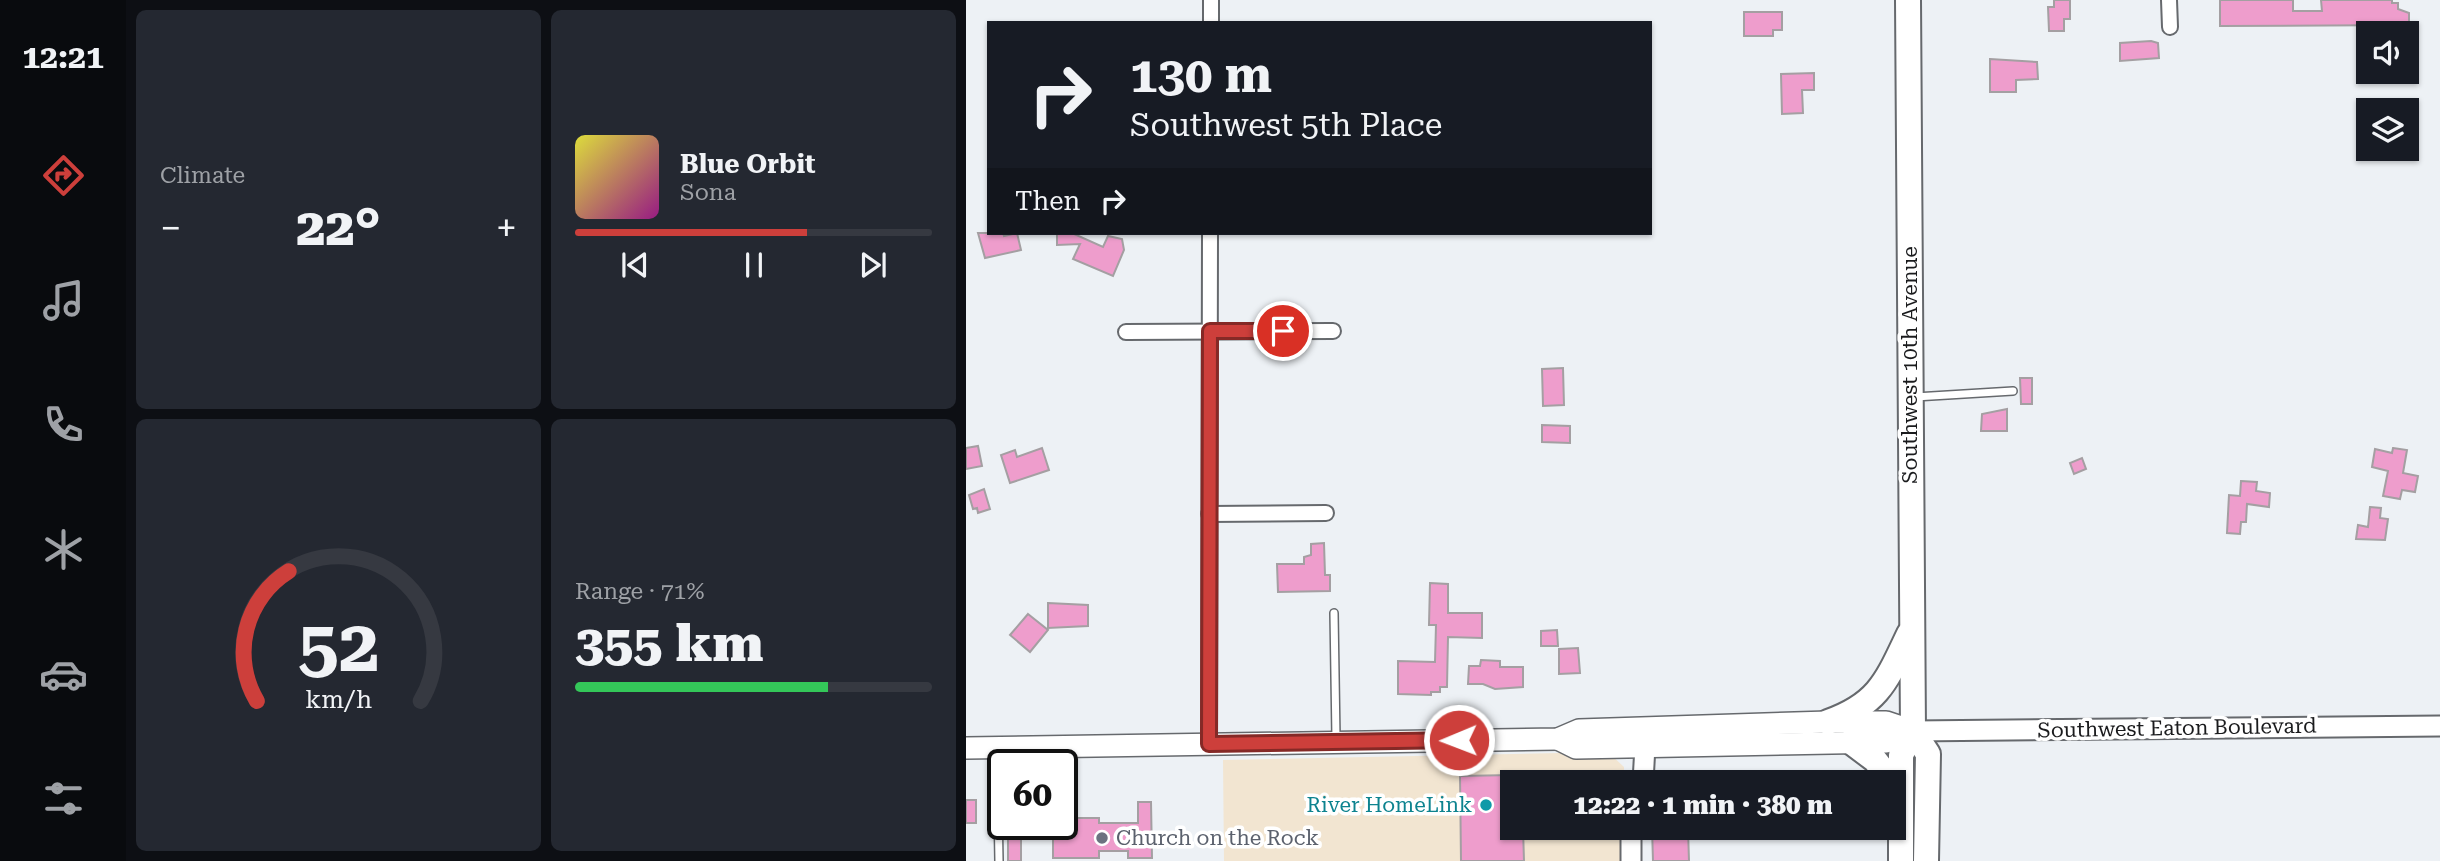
<!DOCTYPE html>
<html lang="en">
<head>
<meta charset="utf-8">
<style>
  :root { --surface:#171b24; --page:#242831; --text:#f1f3f6; --muted:#9ea1a6; --line:#363941; --accent:#cd3f3b }
  body { margin:0; font-family:"Roboto Serif",serif; background:var(--page); color:var(--text); height:100vh; display:flex; flex-direction:column; font-size:26px; white-space:nowrap }
  * { box-sizing:border-box; margin:0 }
  p { font-size:23px; color:var(--muted) }
  .icon { flex:none; width:38px; height:38px; fill:none; stroke:currentColor; stroke-width:2; stroke-linecap:round; stroke-linejoin:round }
  .map { position:relative; flex:1; overflow:hidden }
  .drawer { display:flex; flex-direction:column; gap:10px; padding:10px; background:#0d0f14; width:840px }
  .drawer>* { flex:none }
  .top-card { position:absolute; left:21px; top:21px; width:665px; height:214px; border-radius:0px; box-shadow:0 2px 5px #0004; background:#171b24; color:var(--text); overflow:hidden }
  .tools { position:absolute; left:1390px; top:21px; display:grid; gap:14px }
  .tools a { display:grid; place-items:center; width:63px; height:63px; border-radius:0px; background:var(--surface); box-shadow:0 2px 5px #0004; font-size:35px }
  .speed { position:absolute; left:21px; top:749px; display:flex; gap:14px; font-size:35px; font-weight:700; text-align:center }
  .speed>* { display:grid; place-content:center; width:91px; height:91px; border-radius:50%; background:var(--surface); box-shadow:0 2px 5px #0004; line-height:1 }
  .speed .limit { border:4px solid #111; border-radius:10px; background:#fff; color:#111 }
  .pin { position:absolute; display:grid; place-items:center; width:60px; height:60px; color:#fff; margin:-30px; border:4px solid #fff; border-radius:50%; box-shadow:0 2px 7px #0007 }
  .me { position:absolute; width:77px; margin:-38px; rotate:269deg; stroke-linejoin:round; filter:drop-shadow(0 0 5px #0008) }
  .turn { display:flex; align-items:center; gap:24px; height:147px; padding:0 28px; font-size:32px }
  .turn .icon { width:91px; height:91px; stroke-width:2.5 }
  .turn b { display:block; font-size:49px; line-height:60px }
  .then { display:flex; align-items:center; height:66px; padding:0 28px; background:#0003; gap:14px; font-size:26px }
  .big { font-size:52px; font-weight:800; line-height:1.1 }
  .drawer .card { flex:1; display:flex; flex-direction:column; justify-content:center; gap:10px; min-width:0; padding:0 24px; border-radius:10px; background:var(--page) }
  .drawer .dial { align-items:center; gap:0 }
  .dial svg { height:182px; overflow:visible; fill:none; stroke:var(--line); stroke-width:7; stroke-linecap:round; text-anchor:middle }
  .dial text { fill:var(--text); stroke:none }
  .song { display:flex; align-items:center; gap:21px }
  .cover { width:84px; height:84px; border-radius:10px; background:linear-gradient(135deg,hsl(60 70% 55%),hsl(310 70% 35%)) }
  .played { height:7px; border-radius:4px; background:linear-gradient(90deg,var(--accent) 65%,var(--line) 65%) }
  .keys { display:flex; justify-content:space-around; direction:ltr }
  .heat { display:flex; justify-content:space-between; align-items:center; font-size:38px; direction:ltr }
  .charge { height:10px; border-radius:5px; background:linear-gradient(90deg,#34c759 71%,var(--line) 0) }
  .drawer .tiles { flex:1; display:grid; gap:10px; grid-template-columns:repeat(2,1fr) }
  .trip { position:absolute; left:534px; top:770px; width:406px; height:70px; border-radius:0px; background:var(--surface); box-shadow:0 2px 5px #0004; font-weight:800; line-height:70px; text-align:center }
  main { display:flex; flex:1; min-height:0 }
  .tab-bar { display:flex; flex-direction:column; width:126px; justify-content:space-around; align-items:center; background:#090b0e; color:var(--muted) }
  .tab-bar .icon { width:49px; height:49px }
  .tab-bar .selected { color:var(--accent) }
  .tab-bar b { font-size:32px; color:var(--text) }
  .map>svg:first-child { display:block }
  .education { fill:#f2e5d1 }
  .building { fill:#ee9dcc; stroke:#a49fa2; stroke-width:2 }
  .lines { fill:none; stroke-linecap:round; stroke-linejoin:round }
  .lane-casing { stroke:#66696d; stroke-width:10 }
  .street-casing { stroke:#66696d; stroke-width:18 }
  .secondary-casing { stroke:#66696d; stroke-width:23 }
  .primary-casing { stroke:#66696d; stroke-width:24 }
  .highway-casing { stroke:#66696d; stroke-width:28 }
  .lane { stroke:#fff; stroke-width:7 }
  .street { stroke:#fff; stroke-width:14 }
  .secondary { stroke:#fff; stroke-width:19 }
  .primary { stroke:#fff; stroke-width:21 }
  .highway { stroke:#fff; stroke-width:24 }
  .route-casing { stroke:#852926; stroke-width:18 }
  .route { stroke:#cd3f3b; stroke-width:12 }
  .culture-dot { fill:#0f9aa8; stroke:#fff; stroke-width:2.5 }
  .worship-dot { fill:#6b7280; stroke:#fff; stroke-width:2.5 }
  .labels { text-anchor:middle; dominant-baseline:central; stroke-width:7; stroke-linejoin:round; paint-order:stroke }
  .street-label { font-size:21px; fill:#1a1b1d; stroke:#fff }
  .culture-label { font-size:21px; fill:#0d838f; stroke:#fff; text-anchor:end }
  .worship-label { font-size:21px; fill:#5b616d; stroke:#fff; text-anchor:start }
</style>
</head>
<body>
<main>
<nav class="tab-bar">
<b>12:21</b>
<svg class="icon selected" aria-label="directions" viewBox="0 0 24 24"><path d="M12 3l9 9-9 9-9-9zM9 14v-3h6M13 9l2 2-2 2"/></svg>
<svg class="icon" aria-label="music" viewBox="0 0 24 24"><path d="M9 18V5l10-2v13"/><circle cx="6" cy="18" r="3"/><circle cx="16" cy="16" r="3"/></svg>
<svg class="icon" aria-label="phone" viewBox="0 0 24 24"><path d="M5 4h4l2 5-3 2q2 4 5 5l2-3 5 2v4C11 20 4 13 5 4z"/></svg>
<svg class="icon" aria-label="climate" viewBox="0 0 24 24"><path d="M12 3v18M4 7l16 10M4 17L20 7"/></svg>
<svg class="icon" aria-label="car" viewBox="0 0 24 24"><path d="M5 17H2v-5l4-1 3-4h7l3 4 3 1v5h-3M9 17h6M6 11h13"/><circle cx="7" cy="17" r="2"/><circle cx="17" cy="17" r="2"/></svg>
<svg class="icon" aria-label="filters" viewBox="0 0 24 24"><path d="M4 7h16M4 17h16"/><circle cx="9" cy="7" r="2"/><circle cx="15" cy="17" r="2"/></svg>
</nav>
<section class="drawer">
<div class="tiles">
<div class="card"><p>Climate</p>
<div class="heat"><a>−</a><b class="big">22°</b><a>+</a></div>
</div>
<div class="card">
<div class="song"><i class="cover"></i><div><b>Blue Orbit</b><p>Sona</p></div></div>
<div class="played"></div>
<div class="keys"><svg class="icon" aria-label="previous" viewBox="0 0 24 24"><path d="M18 5L8 12l10 7zM5 5v14"/></svg><svg class="icon" aria-label="pause" viewBox="0 0 24 24"><path d="M8 5v14M16 5v14"/></svg><svg class="icon" aria-label="next" viewBox="0 0 24 24"><path d="M6 5l10 7-10 7zM19 5v14"/></svg></div>
</div>
<div class="card dial"><svg viewBox="0 0 100 80">
<path d="M14 69A42 42 0 1 1 86 69"/>
<path d="M14 69A42 42 0 0 1 28 12" stroke="#cd3f3b"/>
<text x="50" y="56" font-size="32" font-weight="700">52</text>
<text x="50" y="72" font-size="11">km/h</text>
</svg></div>
<div class="card"><p>Range · 71%</p><b class="big">355 km</b><div class="charge"></div></div>
</div>
</section>
<div class="map">
<svg width="1474" height="861" viewBox="0 0 1474 861">
  <rect width="100%" height="100%" fill="#edf1f5"/>
  <polygon class="education" points="642,752 658,767 658,782 546,782 546,828 659,828 659,861 258,861 257,760"/>
  <g class="building">
    <polygon points="1088,0 1104,0 1104,19 1098,19 1098,31 1083,31 1082,7 1088,7"/>
    <polygon points="1254,0 1327,0 1327,11 1356,11 1355,0 1426,0 1426,3 1432,3 1432,9 1443,13 1443,25 1254,26"/>
    <polygon points="778,12 816,12 816,30 807,30 807,36 778,36"/>
    <polygon points="1185,41 1192,43 1193,58 1154,61 1154,43"/>
    <polygon points="1024,59 1071,62 1072,79 1050,80 1050,92 1024,92"/>
    <polygon points="848,73 848,90 836,90 837,113 816,114 815,74"/>
    <polygon points="12,233 37,233 38,236 51,233 55,250 19,258"/>
    <polygon points="91,233 106,233 137,247 142,236 156,239 158,250 147,276 107,259 114,244 91,245"/>
    <polygon points="597,368 598,405 577,406 576,369"/>
    <polygon points="1054,378 1066,378 1066,404 1055,404"/>
    <polygon points="1041,409 1041,431 1015,431 1016,414"/>
    <polygon points="576,425 604,426 604,443 576,442"/>
    <polygon points="12,446 16,466 0,469 0,448"/>
    <polygon points="76,448 83,470 44,483 35,455 49,450 51,457"/>
    <polygon points="1427,448 1441,450 1437,473 1452,476 1449,492 1436,490 1434,499 1417,496 1422,471 1406,467 1409,449 1426,453"/>
    <polygon points="1116,458 1120,469 1108,474 1104,463"/>
    <polygon points="1275,481 1291,482 1290,491 1304,493 1303,507 1281,504 1280,522 1275,522 1274,534 1261,533 1263,495 1274,496"/>
    <polygon points="18,489 24,509 12,513 11,508 7,509 3,495"/>
    <polygon points="1404,507 1415,508 1414,518 1422,519 1419,540 1390,539 1392,525 1402,527"/>
    <polygon points="358,543 359,575 364,575 364,591 312,592 311,564 338,564 338,557 345,555 345,544"/>
    <polygon points="464,583 482,584 482,613 516,613 516,638 482,637 481,687 474,687 474,692 465,692 465,695 432,694 432,661 469,662 470,625 463,625"/>
    <polygon points="82,603 122,605 122,626 82,628"/>
    <polygon points="62,614 82,630 64,652 44,635"/>
    <polygon points="591,630 592,646 575,646 575,631"/>
    <polygon points="612,648 614,673 593,674 593,649"/>
    <polygon points="515,660 534,661 534,667 557,667 557,687 529,689 517,684 502,684 503,666 514,666"/>
    <polygon points="546,775 546,828 557,828 558,861 495,861 494,776"/>
    <rect x="0" y="800" width="10" height="23"/>
    <polygon points="172,802 185,802 186,858 162,858 162,851 133,851 133,858 87,858 87,824 96,824 96,818 133,818 133,823 172,823"/>
    <rect x="42" y="824" width="13" height="37"/>
    <polygon points="686,828 722,828 723,861 687,861"/>
  </g>
  <g class="lines">
    <g class="lane-casing">
      <g id="lane">
        <polyline points="949,397 1047,391"/>
        <polyline points="368,613 370,738"/>
        <polyline points="60,751 60,765"/>
        <polyline points="33,861 32,805 37,794"/>
      </g>
    </g>
    <g class="street-casing">
      <g id="street">
        <polyline points="1203,0 1204,27"/>
        <polyline points="245,23 245,0"/>
        <polyline points="160,332 367,331"/>
        <polyline points="243,514 360,513"/>
        <polyline points="243,744 244,233"/>
      </g>
    </g>
    <g class="secondary-casing">
      <g id="secondary">
        <polyline points="947,731 1474,726"/>
        <polyline points="677,782 679,746"/>
        <polyline points="665,828 665,861"/>
      </g>
    </g>
    <g class="primary-casing">
      <g id="primary">
        <polyline points="592,739 610,748 920,742 947,731"/>
        <polyline points="0,748 592,739 613,730 862,722 920,722 947,731"/>
      </g>
    </g>
    <g class="highway-casing">
      <g id="highway">
        <path d="M 862,722 C 913,704 921,680 943,634"/>
        <polyline points="947,731 962,754 960,861"/>
        <polyline points="885,742 909,760 926,782"/>
        <polyline points="935,861 935,755 947,731 942,0"/>
      </g>
    </g>
    <use href="#lane" class="lane"/>
    <use href="#street" class="street"/>
    <use href="#secondary" class="secondary"/>
    <use href="#primary" class="primary"/>
    <use href="#highway" class="highway"/>
  </g>
  <g class="lines">
    <g class="route-casing">
      <polyline id="route" points="317,331 244,331 243,744 493,740"/>
    </g>
    <use href="#route" class="route"/>
  </g>
  <circle class="culture-dot" cx="520" cy="805" r="7"/>
  <circle class="worship-dot" cx="136" cy="838" r="7"/>
  <g class="labels">
    <g class="street-label">
      <text transform="translate(944 365) rotate(-90)">Southwest 10th Avenue</text>
      <text transform="translate(1211 728) rotate(-1)">Southwest Eaton Boulevard</text>
    </g>
    <g class="culture-label">
      <text x="506" y="805">River HomeLink</text>
    </g>
    <g class="worship-label">
      <text x="150" y="838">Church on the Rock</text>
    </g>
  </g>
</svg>
<div class="tools">
<a><svg class="icon" aria-label="sound" viewBox="0 0 24 24"><path d="M4 9h4l5-4v14l-5-4H4zM17 9q2 3 0 6"/></svg></a>
<a><svg class="icon" aria-label="layers" viewBox="0 0 24 24"><path d="M12 4l9 5-9 5-9-5zM3 14l9 5 9-5"/></svg></a>
</div>
<div class="speed"><div class="limit">60</div></div>
<div class="pin" style="left:317px;top:331px;background:#d93025"><svg class="icon" aria-label="arrive" viewBox="0 0 24 24"><path d="M6 21V4h12l-3 4 3 4H6"/></svg></div>
<svg class="me" style="left:493px;top:740px" viewBox="-20 -20 40 40"><circle r="17" fill="#cd3f3b" stroke="#fff" stroke-width="3"/><path d="M0-11L8 9 0 5-8 9z" fill="#fff"/></svg>
<div class="trip">12:22 · 1 min · 380 m</div>
<div class="top-card">
<div class="turn"><svg class="icon" aria-label="right" viewBox="0 0 24 24"><path d="M7 20v-9h11M14 6l5 5-5 5"/></svg><div><b>130 m</b>Southwest 5th Place</div></div>
<div class="then">Then<svg class="icon" aria-label="right" viewBox="0 0 24 24"><path d="M7 20v-9h11M14 6l5 5-5 5"/></svg></div>
</div>
</div>
</main>
</body>
</html>
